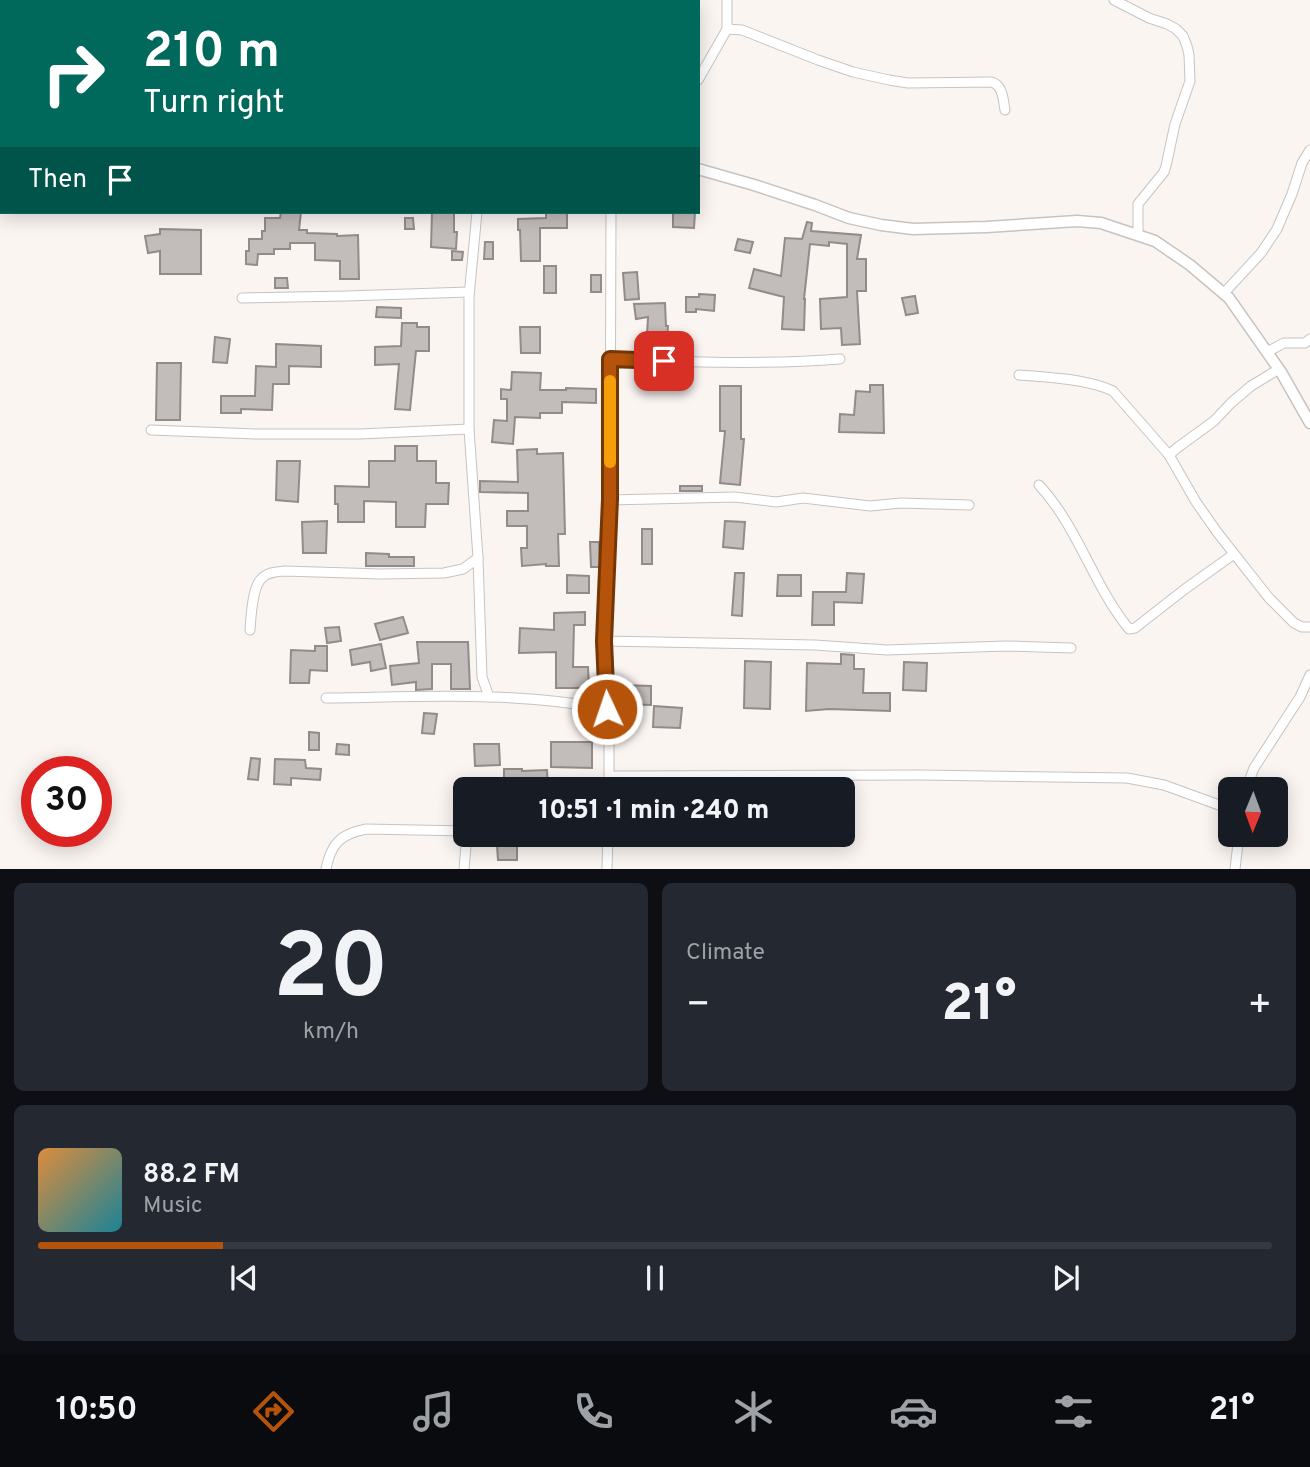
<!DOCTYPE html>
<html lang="en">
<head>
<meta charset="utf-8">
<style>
  :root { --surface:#171b24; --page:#242831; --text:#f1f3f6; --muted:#9ea1a6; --line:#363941; --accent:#b45309 }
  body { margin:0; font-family:Overpass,sans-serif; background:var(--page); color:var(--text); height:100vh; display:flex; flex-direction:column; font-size:26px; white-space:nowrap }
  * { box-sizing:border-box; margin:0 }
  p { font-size:23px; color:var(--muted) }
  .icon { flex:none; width:38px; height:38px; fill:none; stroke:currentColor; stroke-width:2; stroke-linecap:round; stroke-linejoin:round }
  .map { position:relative; height:869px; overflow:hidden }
  .panel { display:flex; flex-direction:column; gap:14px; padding:14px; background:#0d0f14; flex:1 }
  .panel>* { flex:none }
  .top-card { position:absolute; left:0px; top:0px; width:700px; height:214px; box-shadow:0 4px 18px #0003; background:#00695c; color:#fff; overflow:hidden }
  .needle { width:46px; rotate:181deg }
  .controls { position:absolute; left:1218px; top:777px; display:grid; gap:14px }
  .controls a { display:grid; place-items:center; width:70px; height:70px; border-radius:10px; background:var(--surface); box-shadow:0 4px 18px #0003; font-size:35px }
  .speed { position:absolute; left:21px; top:756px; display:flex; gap:14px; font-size:35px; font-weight:700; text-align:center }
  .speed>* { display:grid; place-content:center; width:91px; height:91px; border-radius:50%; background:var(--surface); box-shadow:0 4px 18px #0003; line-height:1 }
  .speed .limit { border:10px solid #d22; background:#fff; color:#111 }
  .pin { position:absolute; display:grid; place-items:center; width:60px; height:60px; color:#fff; margin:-30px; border-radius:14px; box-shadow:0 4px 10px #0006 }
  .me { position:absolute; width:77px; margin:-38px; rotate:357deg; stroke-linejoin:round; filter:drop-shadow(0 0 5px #0008) }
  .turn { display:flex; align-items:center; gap:24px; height:147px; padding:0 28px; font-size:32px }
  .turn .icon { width:91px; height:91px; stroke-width:2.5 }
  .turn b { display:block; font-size:49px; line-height:60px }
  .then { display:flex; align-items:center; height:66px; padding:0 28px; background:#0003; gap:14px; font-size:26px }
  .big { font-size:52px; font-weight:800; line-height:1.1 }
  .panel .widget { flex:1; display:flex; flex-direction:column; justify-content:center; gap:10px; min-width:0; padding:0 24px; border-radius:10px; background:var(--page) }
  .panel .dial { align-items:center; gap:0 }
  .dial b { font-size:91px; line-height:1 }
  .song { display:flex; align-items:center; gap:21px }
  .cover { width:84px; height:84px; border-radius:10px; background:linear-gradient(135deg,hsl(30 70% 55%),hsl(190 70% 35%)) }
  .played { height:7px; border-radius:4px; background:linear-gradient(90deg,var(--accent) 15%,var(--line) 15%) }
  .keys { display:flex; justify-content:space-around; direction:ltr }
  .heat { display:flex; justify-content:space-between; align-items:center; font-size:38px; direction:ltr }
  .panel .tiles { flex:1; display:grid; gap:14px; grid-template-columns:1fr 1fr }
  .widget:last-child { grid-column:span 2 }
  .trip { position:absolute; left:453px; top:777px; width:402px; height:70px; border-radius:10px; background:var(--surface); box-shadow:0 4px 18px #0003; font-weight:800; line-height:70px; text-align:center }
  .tab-bar { display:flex; height:112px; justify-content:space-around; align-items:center; background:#090b0e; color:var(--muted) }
  .tab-bar .icon { width:49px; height:49px }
  .tab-bar .current { color:var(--accent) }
  .tab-bar b { font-size:32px; color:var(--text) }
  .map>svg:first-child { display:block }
  .building { fill:#c2bdba; stroke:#918c89; stroke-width:2 }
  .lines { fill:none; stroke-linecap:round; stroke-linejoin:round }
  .minor-casing { stroke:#c9c3c0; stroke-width:11 }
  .tertiary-casing { stroke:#c9c3c0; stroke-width:13 }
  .minor { stroke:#fff; stroke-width:9 }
  .tertiary { stroke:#fff; stroke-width:10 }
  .route-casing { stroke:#753606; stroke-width:18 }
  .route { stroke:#b45309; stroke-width:12 }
  .slow { stroke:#f59e0b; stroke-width:12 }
</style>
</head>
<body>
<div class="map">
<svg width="1310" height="869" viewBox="0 0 1310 869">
  <rect width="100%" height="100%" fill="#fbf5f2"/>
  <g class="building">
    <polygon points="281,212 301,212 299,230 307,230 307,233 337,234 337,236 358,235 359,279 340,279 340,261 315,260 315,243 290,243 290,249 274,249 274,254 258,254 257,265 246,264 246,251 249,251 249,239 262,239 262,231 265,231 265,218 280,218"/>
    <polygon points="432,212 454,212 454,232 457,232 456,249 431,247"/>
    <polygon points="546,212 567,212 567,228 540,228 540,261 521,261 520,230 518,230 518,219 546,218"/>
    <polygon points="673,212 695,212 694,228 673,227"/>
    <polygon points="405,218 413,218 414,229 405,229"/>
    <polygon points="807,222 812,223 811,231 861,235 857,259 866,259 866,291 857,291 860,344 842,345 841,328 821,329 820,299 847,297 847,244 829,242 829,246 810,244 804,299 805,299 804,330 782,329 784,297 749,288 754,269 781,276 785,238 802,239"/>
    <polygon points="160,229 201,230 201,274 160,274 160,251 148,253 145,236 160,234"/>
    <polygon points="738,239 753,242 750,253 735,250"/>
    <polygon points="485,242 493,242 493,259 484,259"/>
    <polygon points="452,251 463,252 462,260 452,260"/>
    <rect x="544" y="266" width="12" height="27"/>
    <polygon points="637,272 639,299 625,300 623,273"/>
    <rect x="591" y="275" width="10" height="17"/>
    <polygon points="275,278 287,278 288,288 275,288"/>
    <polygon points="699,294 715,295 714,311 696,309 696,312 686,312 686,297 699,297"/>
    <polygon points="915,296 918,313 906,315 902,298"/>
    <polygon points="665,303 666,326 668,326 666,354 646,353 648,317 636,319 634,304"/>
    <polygon points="377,307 401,308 401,318 376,317"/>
    <polygon points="402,323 417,323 417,327 429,327 429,351 416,351 410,410 395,409 399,364 375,365 375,347 401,346"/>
    <polygon points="520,327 540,327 540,353 521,353"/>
    <polygon points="215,337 230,339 227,363 213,362"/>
    <polygon points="276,344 321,346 321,367 289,366 289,384 273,384 272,410 241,409 241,413 221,413 221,396 255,396 256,366 276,367"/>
    <polygon points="157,363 181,363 180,420 156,420"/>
    <polygon points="512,372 541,373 540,390 566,390 566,388 596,389 596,403 562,402 562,413 540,413 540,418 515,417 513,444 492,442 494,420 507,421 507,399 501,399 501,389 511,390"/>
    <polygon points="870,385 883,385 884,433 839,432 840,414 854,415 856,391 870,392"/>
    <polygon points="720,386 741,386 741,439 744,439 740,485 720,483 725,431 720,431"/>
    <polygon points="395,446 417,446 417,461 436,461 436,483 449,483 448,504 426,504 425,527 396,527 396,502 364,501 364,522 338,522 338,504 335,504 335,486 369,487 369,461 395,461"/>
    <polygon points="537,449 537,454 563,453 565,534 558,534 559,566 546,566 546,564 522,566 521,548 527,548 527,526 507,526 507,511 528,511 528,493 480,492 480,481 518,482 517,450"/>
    <polygon points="277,461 300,461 298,502 276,500"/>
    <rect x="680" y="486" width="22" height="5"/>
    <polygon points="327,521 326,553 303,553 302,522"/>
    <polygon points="725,521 745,522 743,549 723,547"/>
    <rect x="642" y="529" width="10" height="35"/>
    <polygon points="590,542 599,542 600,567 591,567"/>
    <polygon points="366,553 389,554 389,557 414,557 414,566 366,566"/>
    <polygon points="735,573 744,573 742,616 732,615"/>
    <polygon points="847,573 864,574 862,603 834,602 834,625 812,625 813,592 846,592"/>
    <polygon points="567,575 589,576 589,593 567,593"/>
    <polygon points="778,575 801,575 801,596 777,596"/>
    <polygon points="585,612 585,625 574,625 573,667 588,667 589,688 556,688 556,652 519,653 520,628 554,630 554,613"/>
    <polygon points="403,617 408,633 380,640 375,624"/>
    <polygon points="339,627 341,641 327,643 325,628"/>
    <polygon points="417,642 468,642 470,689 451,689 451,664 432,664 432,689 416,690 416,682 392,685 390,666 419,663"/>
    <polygon points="381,644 386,668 371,671 370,662 352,665 350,650"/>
    <polygon points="315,646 327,646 327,671 310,670 309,683 290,683 291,650 315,651"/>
    <polygon points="841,654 854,655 854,669 864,669 863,693 890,693 890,711 829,709 806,711 807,663 841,664"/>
    <polygon points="745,661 771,662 770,709 744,708"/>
    <polygon points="904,662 927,663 926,691 903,690"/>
    <polygon points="623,685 651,686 651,705 622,704"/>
    <polygon points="654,706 682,708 680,728 653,727"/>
    <polygon points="424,713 437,714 434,734 422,733"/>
    <polygon points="309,732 319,733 319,750 309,750"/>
    <polygon points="551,742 592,742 592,768 551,767"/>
    <polygon points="337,744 349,745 349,755 336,754"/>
    <polygon points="474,744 499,744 500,765 475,766"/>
    <polygon points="251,758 260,759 258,780 248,779"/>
    <polygon points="275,759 305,760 306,768 321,769 320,780 291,778 291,785 274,784"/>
    <polygon points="504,769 522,769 522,771 547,770 548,789 504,789"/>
    <polygon points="497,845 517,845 517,860 498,860"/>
  </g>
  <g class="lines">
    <g class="minor-casing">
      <g id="minor">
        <polyline points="1114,0 1149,18 1167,24 1176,29 1183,36 1187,46 1189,55 1190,81 1175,124 1166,166 1164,172 1138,204 1138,235"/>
        <polyline points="147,2 147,0"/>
        <polyline points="319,2 320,0"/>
        <polyline points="417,2 417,0"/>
        <path d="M 727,29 L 742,30 L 818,60 L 853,72 L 889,80 L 908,83 L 992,82 C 1003,86 1003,99 1005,110"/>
        <polyline points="698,80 727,29 727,0"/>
        <polyline points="477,212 469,297 469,429 478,558 482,677 489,697"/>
        <polyline points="1224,293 1261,253 1277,229 1292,194 1302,163 1310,150"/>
        <polyline points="242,298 346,296 469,292"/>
        <polyline points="1267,352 1284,343 1305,343 1310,339"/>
        <path d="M 610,359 C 687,362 764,365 840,359"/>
        <path d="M 1019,375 C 1047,377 1088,379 1113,391 L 1169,455 L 1196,502 L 1217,532 L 1269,598 L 1294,623 L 1302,627 L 1310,627"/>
        <polyline points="151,430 256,434 360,434 469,429"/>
        <polyline points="1169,455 1177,448 1214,421 1231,403 1251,386 1279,369"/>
        <path d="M 1039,485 C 1078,527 1093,585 1129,629 L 1135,628 L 1185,589 L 1234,554"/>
        <polyline points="610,500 735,497 776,502 803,498 870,506 901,503 969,505"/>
        <path d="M 250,630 C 251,617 252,587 262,578 C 268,572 276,572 284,571 L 381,574 L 444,573 L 463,569 L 478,558"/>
        <polyline points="604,641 815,645 887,650 1006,646 1071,648"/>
        <path d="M 326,698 C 419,697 515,691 607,709"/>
        <polyline points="609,776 921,775 1127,778 1164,785 1230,809"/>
        <polyline points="609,789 609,738 604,641 610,500 611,212"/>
        <polyline points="1246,789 1254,768 1300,697 1310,675"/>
        <polyline points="593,835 608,835"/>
        <path d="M 326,869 C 331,843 341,834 366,829 L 466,831"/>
        <polyline points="464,869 467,835"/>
        <polyline points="607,869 608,835"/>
        <polyline points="1235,869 1239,835"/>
      </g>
    </g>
    <g class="tertiary-casing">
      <g id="tertiary">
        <polyline points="0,63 2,63"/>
        <polyline points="698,169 754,185 815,205 849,218 881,225 913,229 986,227 1077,221 1101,223 1155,241 1190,265 1229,298 1281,372 1310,423"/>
      </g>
    </g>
    <use href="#minor" class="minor"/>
    <use href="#tertiary" class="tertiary"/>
  </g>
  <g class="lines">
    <g class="route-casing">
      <polyline id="route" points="607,709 604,641 610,499 610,359 664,361"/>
    </g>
    <use href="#route" class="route"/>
    <polyline class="slow" points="610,462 610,381"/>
  </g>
</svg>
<div class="controls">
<a><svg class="needle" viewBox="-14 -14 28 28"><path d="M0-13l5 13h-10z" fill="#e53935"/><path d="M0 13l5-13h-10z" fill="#9ea1a6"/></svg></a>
</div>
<div class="speed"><div class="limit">30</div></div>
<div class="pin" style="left:664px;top:361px;background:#d93025"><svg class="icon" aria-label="arrive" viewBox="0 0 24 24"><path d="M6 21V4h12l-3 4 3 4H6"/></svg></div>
<svg class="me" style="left:607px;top:709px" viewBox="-20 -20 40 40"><circle r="17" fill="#b45309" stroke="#fff" stroke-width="3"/><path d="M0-11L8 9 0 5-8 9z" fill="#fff"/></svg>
<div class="trip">10:51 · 1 min · 240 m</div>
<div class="top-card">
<div class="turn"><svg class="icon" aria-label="right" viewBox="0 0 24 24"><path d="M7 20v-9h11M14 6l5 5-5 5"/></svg><div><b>210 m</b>Turn right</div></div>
<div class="then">Then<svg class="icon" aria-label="arrive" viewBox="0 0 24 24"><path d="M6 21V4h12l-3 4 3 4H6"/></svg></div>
</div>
</div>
<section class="panel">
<div class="tiles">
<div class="widget dial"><b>20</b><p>km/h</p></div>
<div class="widget"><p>Climate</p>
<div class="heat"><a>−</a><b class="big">21°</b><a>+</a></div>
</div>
<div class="widget">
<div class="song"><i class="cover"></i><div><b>88.2 FM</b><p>Music</p></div></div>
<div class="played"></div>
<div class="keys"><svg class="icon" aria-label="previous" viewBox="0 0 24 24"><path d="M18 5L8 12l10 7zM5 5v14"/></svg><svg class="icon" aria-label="pause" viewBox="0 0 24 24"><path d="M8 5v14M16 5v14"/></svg><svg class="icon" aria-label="next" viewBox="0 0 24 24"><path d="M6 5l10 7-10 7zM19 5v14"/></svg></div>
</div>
</div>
</section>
<nav class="tab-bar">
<b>10:50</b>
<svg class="icon current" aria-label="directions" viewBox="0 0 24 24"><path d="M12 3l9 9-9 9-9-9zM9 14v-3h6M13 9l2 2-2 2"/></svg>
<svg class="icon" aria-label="music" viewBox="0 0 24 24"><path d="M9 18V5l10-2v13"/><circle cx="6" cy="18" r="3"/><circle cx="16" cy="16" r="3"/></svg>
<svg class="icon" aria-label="phone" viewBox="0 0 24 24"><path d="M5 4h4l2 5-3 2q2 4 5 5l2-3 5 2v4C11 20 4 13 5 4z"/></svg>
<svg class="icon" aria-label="climate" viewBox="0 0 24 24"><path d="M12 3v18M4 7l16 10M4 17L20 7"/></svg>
<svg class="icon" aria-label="car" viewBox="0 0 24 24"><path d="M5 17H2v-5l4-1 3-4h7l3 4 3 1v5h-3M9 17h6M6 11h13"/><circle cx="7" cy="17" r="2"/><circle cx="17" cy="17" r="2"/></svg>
<svg class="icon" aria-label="filters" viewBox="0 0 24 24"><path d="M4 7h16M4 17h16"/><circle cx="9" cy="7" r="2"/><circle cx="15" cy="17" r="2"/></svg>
<b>21°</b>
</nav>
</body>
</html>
